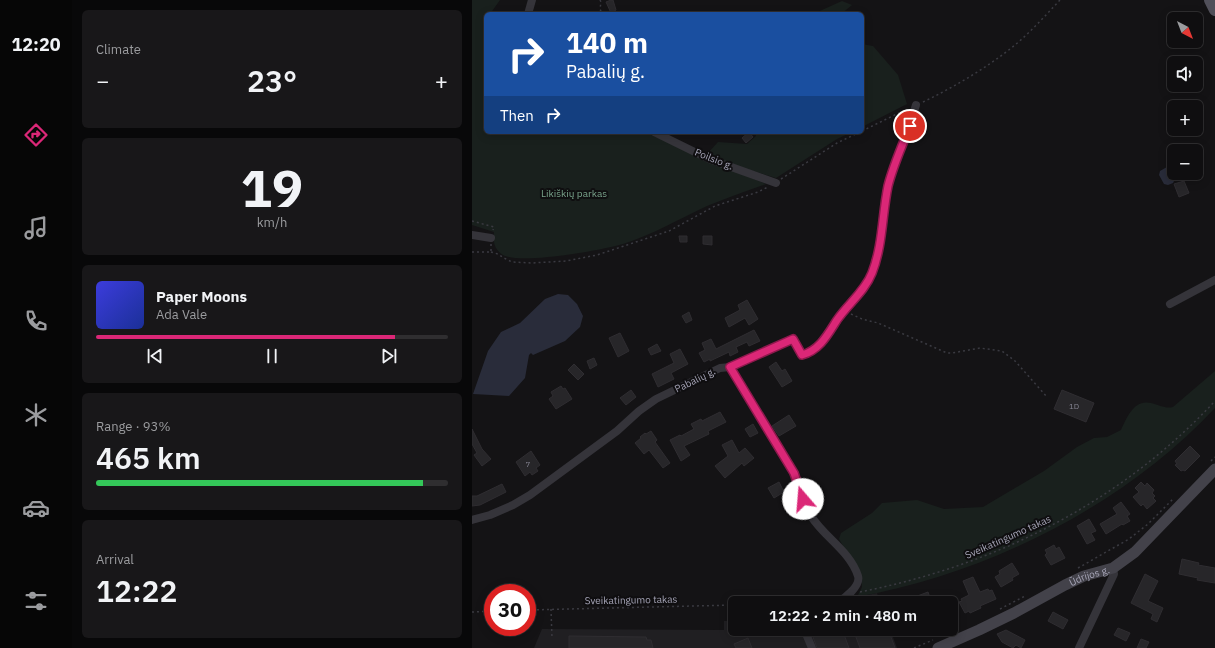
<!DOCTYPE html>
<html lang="en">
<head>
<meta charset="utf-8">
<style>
  :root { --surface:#0f0e10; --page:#181719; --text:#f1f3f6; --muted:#9b9c9f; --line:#2f2e30; --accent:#db2777 }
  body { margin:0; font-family:"IBM Plex Sans",sans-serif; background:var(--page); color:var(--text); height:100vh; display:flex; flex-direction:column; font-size:15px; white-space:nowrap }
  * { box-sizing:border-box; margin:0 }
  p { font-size:13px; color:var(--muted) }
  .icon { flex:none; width:22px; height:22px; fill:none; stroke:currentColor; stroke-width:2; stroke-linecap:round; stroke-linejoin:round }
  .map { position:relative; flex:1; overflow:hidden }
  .sheet { display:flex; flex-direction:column; gap:10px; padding:10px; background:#080809; width:400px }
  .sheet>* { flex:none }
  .banner { position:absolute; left:12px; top:12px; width:380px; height:122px; border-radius:6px; box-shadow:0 2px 10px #0003,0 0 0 1px var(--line); background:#1a4fa0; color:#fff; overflow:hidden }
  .needle { width:26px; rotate:138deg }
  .buttons { position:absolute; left:695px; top:12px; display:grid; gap:8px }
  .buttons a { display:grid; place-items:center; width:36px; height:36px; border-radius:6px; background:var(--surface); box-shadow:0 2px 10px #0003,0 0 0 1px var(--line); font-size:20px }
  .speed { position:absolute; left:12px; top:584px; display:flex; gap:8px; font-size:20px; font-weight:700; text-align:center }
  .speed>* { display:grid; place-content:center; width:52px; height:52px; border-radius:50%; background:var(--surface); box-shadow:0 2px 10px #0003,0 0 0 1px var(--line); line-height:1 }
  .speed .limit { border:6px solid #d22; background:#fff; color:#111 }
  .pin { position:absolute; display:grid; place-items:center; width:34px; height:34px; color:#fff; margin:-17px; border:2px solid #fff; border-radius:50%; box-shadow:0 1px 4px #0007 }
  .me { position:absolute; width:44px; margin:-22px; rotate:342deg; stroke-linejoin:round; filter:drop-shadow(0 0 3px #0008) }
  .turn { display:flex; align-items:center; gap:14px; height:84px; padding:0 16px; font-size:18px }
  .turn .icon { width:52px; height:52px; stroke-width:2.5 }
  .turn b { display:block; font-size:28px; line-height:34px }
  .then { display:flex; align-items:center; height:38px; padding:0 16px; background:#0003; gap:8px; font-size:15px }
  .big { font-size:30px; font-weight:600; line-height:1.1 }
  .sheet .tile { flex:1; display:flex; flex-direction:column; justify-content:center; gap:6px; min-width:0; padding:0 14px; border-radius:6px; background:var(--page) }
  .sheet .dial { align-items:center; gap:0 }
  .dial b { font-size:52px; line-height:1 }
  .song { display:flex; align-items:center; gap:12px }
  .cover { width:48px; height:48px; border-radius:6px; background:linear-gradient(135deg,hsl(240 70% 55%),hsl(230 70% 35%)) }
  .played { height:4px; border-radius:2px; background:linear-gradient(90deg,var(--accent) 85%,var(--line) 85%) }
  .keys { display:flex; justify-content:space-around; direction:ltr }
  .heat { display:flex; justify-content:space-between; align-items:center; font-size:22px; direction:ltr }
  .charge { height:6px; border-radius:3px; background:linear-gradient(90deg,#34c759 93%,var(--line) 0) }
  .trip { position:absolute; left:256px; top:596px; width:230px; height:40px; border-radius:6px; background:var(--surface); box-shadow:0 2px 10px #0003,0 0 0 1px var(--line); font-weight:600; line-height:40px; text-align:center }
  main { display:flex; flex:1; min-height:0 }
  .tab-bar { display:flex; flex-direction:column; width:72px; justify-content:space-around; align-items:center; background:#060606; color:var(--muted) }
  .tab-bar .icon { width:28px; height:28px }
  .tab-bar .on { color:var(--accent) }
  .tab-bar b { font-size:18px; color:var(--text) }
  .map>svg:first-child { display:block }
  .built { fill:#201f22 }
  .green { fill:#19201d }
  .water { fill:#292c3a }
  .building { fill:#272629; stroke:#2f2d31 }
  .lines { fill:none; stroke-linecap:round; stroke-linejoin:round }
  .path { stroke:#3a3a41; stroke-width:1.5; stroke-dasharray:2 3; stroke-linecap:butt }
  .minor { stroke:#35343a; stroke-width:8 }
  .secondary { stroke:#43424a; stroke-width:11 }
  .primary { stroke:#51505a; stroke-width:12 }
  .route-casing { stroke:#8e194d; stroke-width:10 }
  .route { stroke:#db2777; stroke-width:7 }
  .labels { text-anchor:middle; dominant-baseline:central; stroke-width:4; stroke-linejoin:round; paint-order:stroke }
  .number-label { font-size:8px; fill:#858492 }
  .street-label { font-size:10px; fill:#a5a4b6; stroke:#0f0e10 }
  .park-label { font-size:10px; fill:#79a38b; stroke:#0f0e10 }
</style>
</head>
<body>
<main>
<nav class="tab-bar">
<b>12:20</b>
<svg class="icon on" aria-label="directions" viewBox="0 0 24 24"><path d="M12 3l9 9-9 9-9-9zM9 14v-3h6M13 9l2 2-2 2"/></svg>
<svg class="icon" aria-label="music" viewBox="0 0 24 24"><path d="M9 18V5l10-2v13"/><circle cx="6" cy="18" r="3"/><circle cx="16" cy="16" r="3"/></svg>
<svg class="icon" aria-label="phone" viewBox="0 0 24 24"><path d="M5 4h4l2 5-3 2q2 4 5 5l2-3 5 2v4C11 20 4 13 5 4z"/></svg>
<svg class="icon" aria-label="climate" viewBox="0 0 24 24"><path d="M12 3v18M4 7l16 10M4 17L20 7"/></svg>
<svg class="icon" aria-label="car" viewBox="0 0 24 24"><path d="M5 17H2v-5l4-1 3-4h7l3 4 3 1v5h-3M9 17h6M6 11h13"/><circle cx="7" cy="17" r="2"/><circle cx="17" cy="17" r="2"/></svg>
<svg class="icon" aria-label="filters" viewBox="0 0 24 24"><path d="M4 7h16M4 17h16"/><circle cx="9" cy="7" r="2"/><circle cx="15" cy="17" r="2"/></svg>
</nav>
<section class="sheet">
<div class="tile"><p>Climate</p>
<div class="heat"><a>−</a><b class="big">23°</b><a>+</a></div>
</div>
<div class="tile dial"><b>19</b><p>km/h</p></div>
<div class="tile">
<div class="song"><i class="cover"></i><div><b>Paper Moons</b><p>Ada Vale</p></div></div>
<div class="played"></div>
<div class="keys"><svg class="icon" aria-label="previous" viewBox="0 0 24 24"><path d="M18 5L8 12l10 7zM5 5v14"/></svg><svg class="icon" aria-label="pause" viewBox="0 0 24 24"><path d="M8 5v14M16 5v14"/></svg><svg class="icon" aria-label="next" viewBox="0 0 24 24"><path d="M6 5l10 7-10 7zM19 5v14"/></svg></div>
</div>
<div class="tile"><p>Range · 93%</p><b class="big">465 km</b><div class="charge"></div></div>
<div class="tile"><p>Arrival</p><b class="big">12:22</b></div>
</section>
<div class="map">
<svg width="743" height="648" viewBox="0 0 743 648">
  <rect width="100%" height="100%" fill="#141315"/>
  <g class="built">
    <polygon points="405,593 408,603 334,603 385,597"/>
    <polygon points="252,621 263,621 263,629 418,629 425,648 62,648 70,629 252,630"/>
  </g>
  <g class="green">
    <path d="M 0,0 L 28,0 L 18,14 L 14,14 L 14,132 L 173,132 L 232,159 L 294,184 C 275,191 254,198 235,206 C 207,219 180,235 151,244 C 131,250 48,265 31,255 C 22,249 21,242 22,232 L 0,225 Z"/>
    <polygon points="370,1 380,5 369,14 341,14"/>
    <polygon points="390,44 401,46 426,75 435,104 390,127"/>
    <polygon points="283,132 380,132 365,139 304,178 271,168 235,154 246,142 275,144 284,136"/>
    <path d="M 743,371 L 743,408 C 653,505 515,574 385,597 L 390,587 L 389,577 L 367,539 L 369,533 L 400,513 L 410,503 L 445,500 L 472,509 L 511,507 L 572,471 L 605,447 L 622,438 L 635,437 L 649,430 C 655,417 662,399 679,403 C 688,405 693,409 701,407 Z"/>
  </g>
  <g class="water">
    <polygon points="695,167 699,167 704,177 701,183 696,185 692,184 687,175 688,171"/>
    <polygon points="86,294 96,295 105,304 111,316 108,327 93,341 61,355 59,353 57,355 53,378 37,396 1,394 16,351 29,332 48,323 73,299"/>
  </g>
  <g class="building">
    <polygon points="139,0 141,0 144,10 139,13 134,2"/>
    <polygon points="277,132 281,137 274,143 270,138"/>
    <polygon points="712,181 717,193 707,197 702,184"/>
    <polygon points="207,236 215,236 215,242 208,242"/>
    <polygon points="231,236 240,236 240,245 231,244"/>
    <polygon points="275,300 286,319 277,325 273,318 257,327 253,318 268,310 266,305"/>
    <polygon points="217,312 220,320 214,323 210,316"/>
    <polygon points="282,330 288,341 277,346 275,342 264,347 266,352 258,356 257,352 238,361 238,359 232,362 227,353 233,350 230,343 239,339 244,349"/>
    <polygon points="148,333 157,351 146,357 137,338"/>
    <polygon points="185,344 189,351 179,355 176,349"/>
    <polygon points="208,349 216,364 199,373 202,379 186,387 180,374 202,363 198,354"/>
    <polygon points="122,358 125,365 118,369 115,361"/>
    <polygon points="304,362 310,371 313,369 320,381 310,387 297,367"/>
    <polygon points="102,364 112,374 106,380 96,370"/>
    <polygon points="89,386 91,389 93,388 100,399 84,409 77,399 81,396 79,392"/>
    <polygon points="159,390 164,397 154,405 148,398"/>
    <polygon points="590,390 622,403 614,422 582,409"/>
    <polygon points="248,412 254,422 236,431 237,434 212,446 218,455 209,461 198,440 208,435 209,436 222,429 219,424 229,419 230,421"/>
    <polygon points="317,415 324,426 307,436 300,426"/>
    <polygon points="281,424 286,433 278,437 273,429"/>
    <polygon points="0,429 10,449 19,459 10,466 2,455 5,453 0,444"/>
    <polygon points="179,431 185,440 183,442 198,463 191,468 177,450 172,454 163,443 169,438 168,437 173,433 174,434"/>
    <polygon points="260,440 267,453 273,448 282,458 272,466 270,463 253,478 243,466 256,456 250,445"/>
    <polygon points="718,446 728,456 713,471 711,470 709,471 703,465 705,464 703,461"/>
    <polygon points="59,451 68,465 64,468 66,471 60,475 58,472 53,476 44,462"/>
    <polygon points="307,482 312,492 302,498 296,488"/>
    <polygon points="669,482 673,486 675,483 682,490 680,493 683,496 681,498 684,501 675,509 671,504 669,506 661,497 667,492 663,488"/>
    <polygon points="30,484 34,492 8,505 0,506 0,496 5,496"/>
    <polygon points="649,502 658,514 655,516 658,521 651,525 650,524 634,534 628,524 645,514 641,508"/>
    <polygon points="617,519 624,531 619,533 623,540 615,544 605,526"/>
    <polygon points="582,545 584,549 587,547 593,558 579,565 573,555 575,553 573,550"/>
    <polygon points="710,559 727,563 726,565 743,568 743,583 725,580 726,578 707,574"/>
    <polygon points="540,563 547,574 540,578 541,580 529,587 523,577 528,574 527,571"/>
    <polygon points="673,574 686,581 676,601 691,608 685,622 679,619 681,614 659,603"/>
    <polygon points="501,577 508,592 516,589 517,591 520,590 524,599 508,606 509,608 498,613 497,611 493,613 487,602 490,601 489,599 497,595 491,581"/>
    <polygon points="456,592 459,600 449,603 442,603 440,598"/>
    <polygon points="581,612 596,620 591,629 576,621"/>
    <polygon points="646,628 658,633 654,641 642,635"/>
    <polygon points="338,629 370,629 377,648 345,648"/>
    <polygon points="381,629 416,629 423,648 388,648"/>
    <polygon points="534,630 553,640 549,648 544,645 541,648 530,642 525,634"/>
    <polygon points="97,636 174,637 175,640 179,640 181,648 97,648"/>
    <polygon points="276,638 280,648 264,648 262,644"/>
    <polygon points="669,639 677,642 674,648 665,648"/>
  </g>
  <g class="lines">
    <g class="path">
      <polyline points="128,0 129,2 128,9 130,14"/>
      <path d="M 451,102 C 482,87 511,70 538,49 C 556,35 572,17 588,0"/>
      <polyline points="390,131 435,109"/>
      <polyline points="309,179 365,143 388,132"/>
      <polyline points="0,221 22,227 21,230"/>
      <polyline points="0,252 19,252 19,244"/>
      <polyline points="19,252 26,254 32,258 40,262 60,263 94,261 125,255 197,231 243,206 286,192 296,187"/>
      <polyline points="379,314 390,319 406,323 475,353 480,353 508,348 530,351 543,361 575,397"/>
      <polyline points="739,461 743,457"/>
      <polyline points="606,568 657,539 676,524 702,498"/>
      <path d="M 388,592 C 524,565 648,503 743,401"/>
      <polyline points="298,603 326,602 361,597"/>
      <polyline points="79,609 80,638"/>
      <polyline points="528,609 553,596"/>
      <polyline points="55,610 263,605"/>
      <polyline points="0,612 21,611"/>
      <polyline points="442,648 461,640"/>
    </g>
    <g class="minor">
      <polyline points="56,14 60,0"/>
      <polyline points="182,132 237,159 304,183"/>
      <polyline points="0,235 19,238"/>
      <polyline points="698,304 743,280"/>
      <path d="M 258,367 C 278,402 301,436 321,471 C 329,485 330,502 339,516 C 352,537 378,551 386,576 C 389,586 373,598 365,603"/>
      <path d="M 0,520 L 18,515 L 41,505 L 58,495 L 145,431 L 167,411 L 184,399 L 248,368 L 258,367 L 321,339 L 330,355 C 348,350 356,334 365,320 C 376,304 393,291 400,273 C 411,245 409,215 416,186 C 423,159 436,132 444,105"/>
      <polyline points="332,629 340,648"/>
      <polyline points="607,648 642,574 641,568"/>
    </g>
    <path class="secondary" id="s1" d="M 466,648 L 507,630 L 542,613 L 593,585 L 612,576 L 641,568 L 663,552 L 743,469"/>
    <polyline class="primary" points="738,0 743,10"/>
  </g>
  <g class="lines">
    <g class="route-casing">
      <path id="route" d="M 331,499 L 322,473 L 258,367 L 321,339 L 330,355 C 348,350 356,334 365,320 C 376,304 393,291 400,273 C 411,245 410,215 416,186 C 421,166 430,146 438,126"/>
    </g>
    <use href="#route" class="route"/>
  </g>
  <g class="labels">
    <g class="number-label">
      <text x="602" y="406">1D</text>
      <text x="56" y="464">7</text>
    </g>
    <g class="street-label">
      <text transform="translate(242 159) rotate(22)">Poilsio g.</text>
      <text transform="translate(223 380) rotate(-26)">Pabalių g.</text>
      <text transform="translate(536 537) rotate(-24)">Sveikatingumo takas</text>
      <text stroke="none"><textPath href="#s1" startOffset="168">Ūdrijos g.</textPath></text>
      <text transform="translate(159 600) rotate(-1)">Sveikatingumo takas</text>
    </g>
    <g class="park-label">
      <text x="102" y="193">Likiškių parkas</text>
    </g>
  </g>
</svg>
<div class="buttons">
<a><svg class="needle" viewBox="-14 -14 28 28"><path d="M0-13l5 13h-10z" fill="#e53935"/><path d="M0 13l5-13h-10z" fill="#9b9c9f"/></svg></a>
<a><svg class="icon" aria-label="sound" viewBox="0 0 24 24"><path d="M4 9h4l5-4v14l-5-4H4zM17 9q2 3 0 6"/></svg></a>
<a>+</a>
<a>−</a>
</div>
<div class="speed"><div class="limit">30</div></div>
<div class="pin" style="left:438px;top:126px;background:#d93025"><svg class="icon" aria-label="arrive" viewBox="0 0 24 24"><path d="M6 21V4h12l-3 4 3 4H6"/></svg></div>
<svg class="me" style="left:331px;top:499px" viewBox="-20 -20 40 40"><circle r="19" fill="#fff"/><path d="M0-13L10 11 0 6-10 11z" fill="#db2777"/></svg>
<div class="trip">12:22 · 2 min · 480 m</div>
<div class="banner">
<div class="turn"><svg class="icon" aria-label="right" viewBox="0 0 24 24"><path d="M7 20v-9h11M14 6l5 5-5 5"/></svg><div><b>140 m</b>Pabalių g.</div></div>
<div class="then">Then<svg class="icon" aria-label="right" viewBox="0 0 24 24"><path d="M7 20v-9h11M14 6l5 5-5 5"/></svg></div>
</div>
</div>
</main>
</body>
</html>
